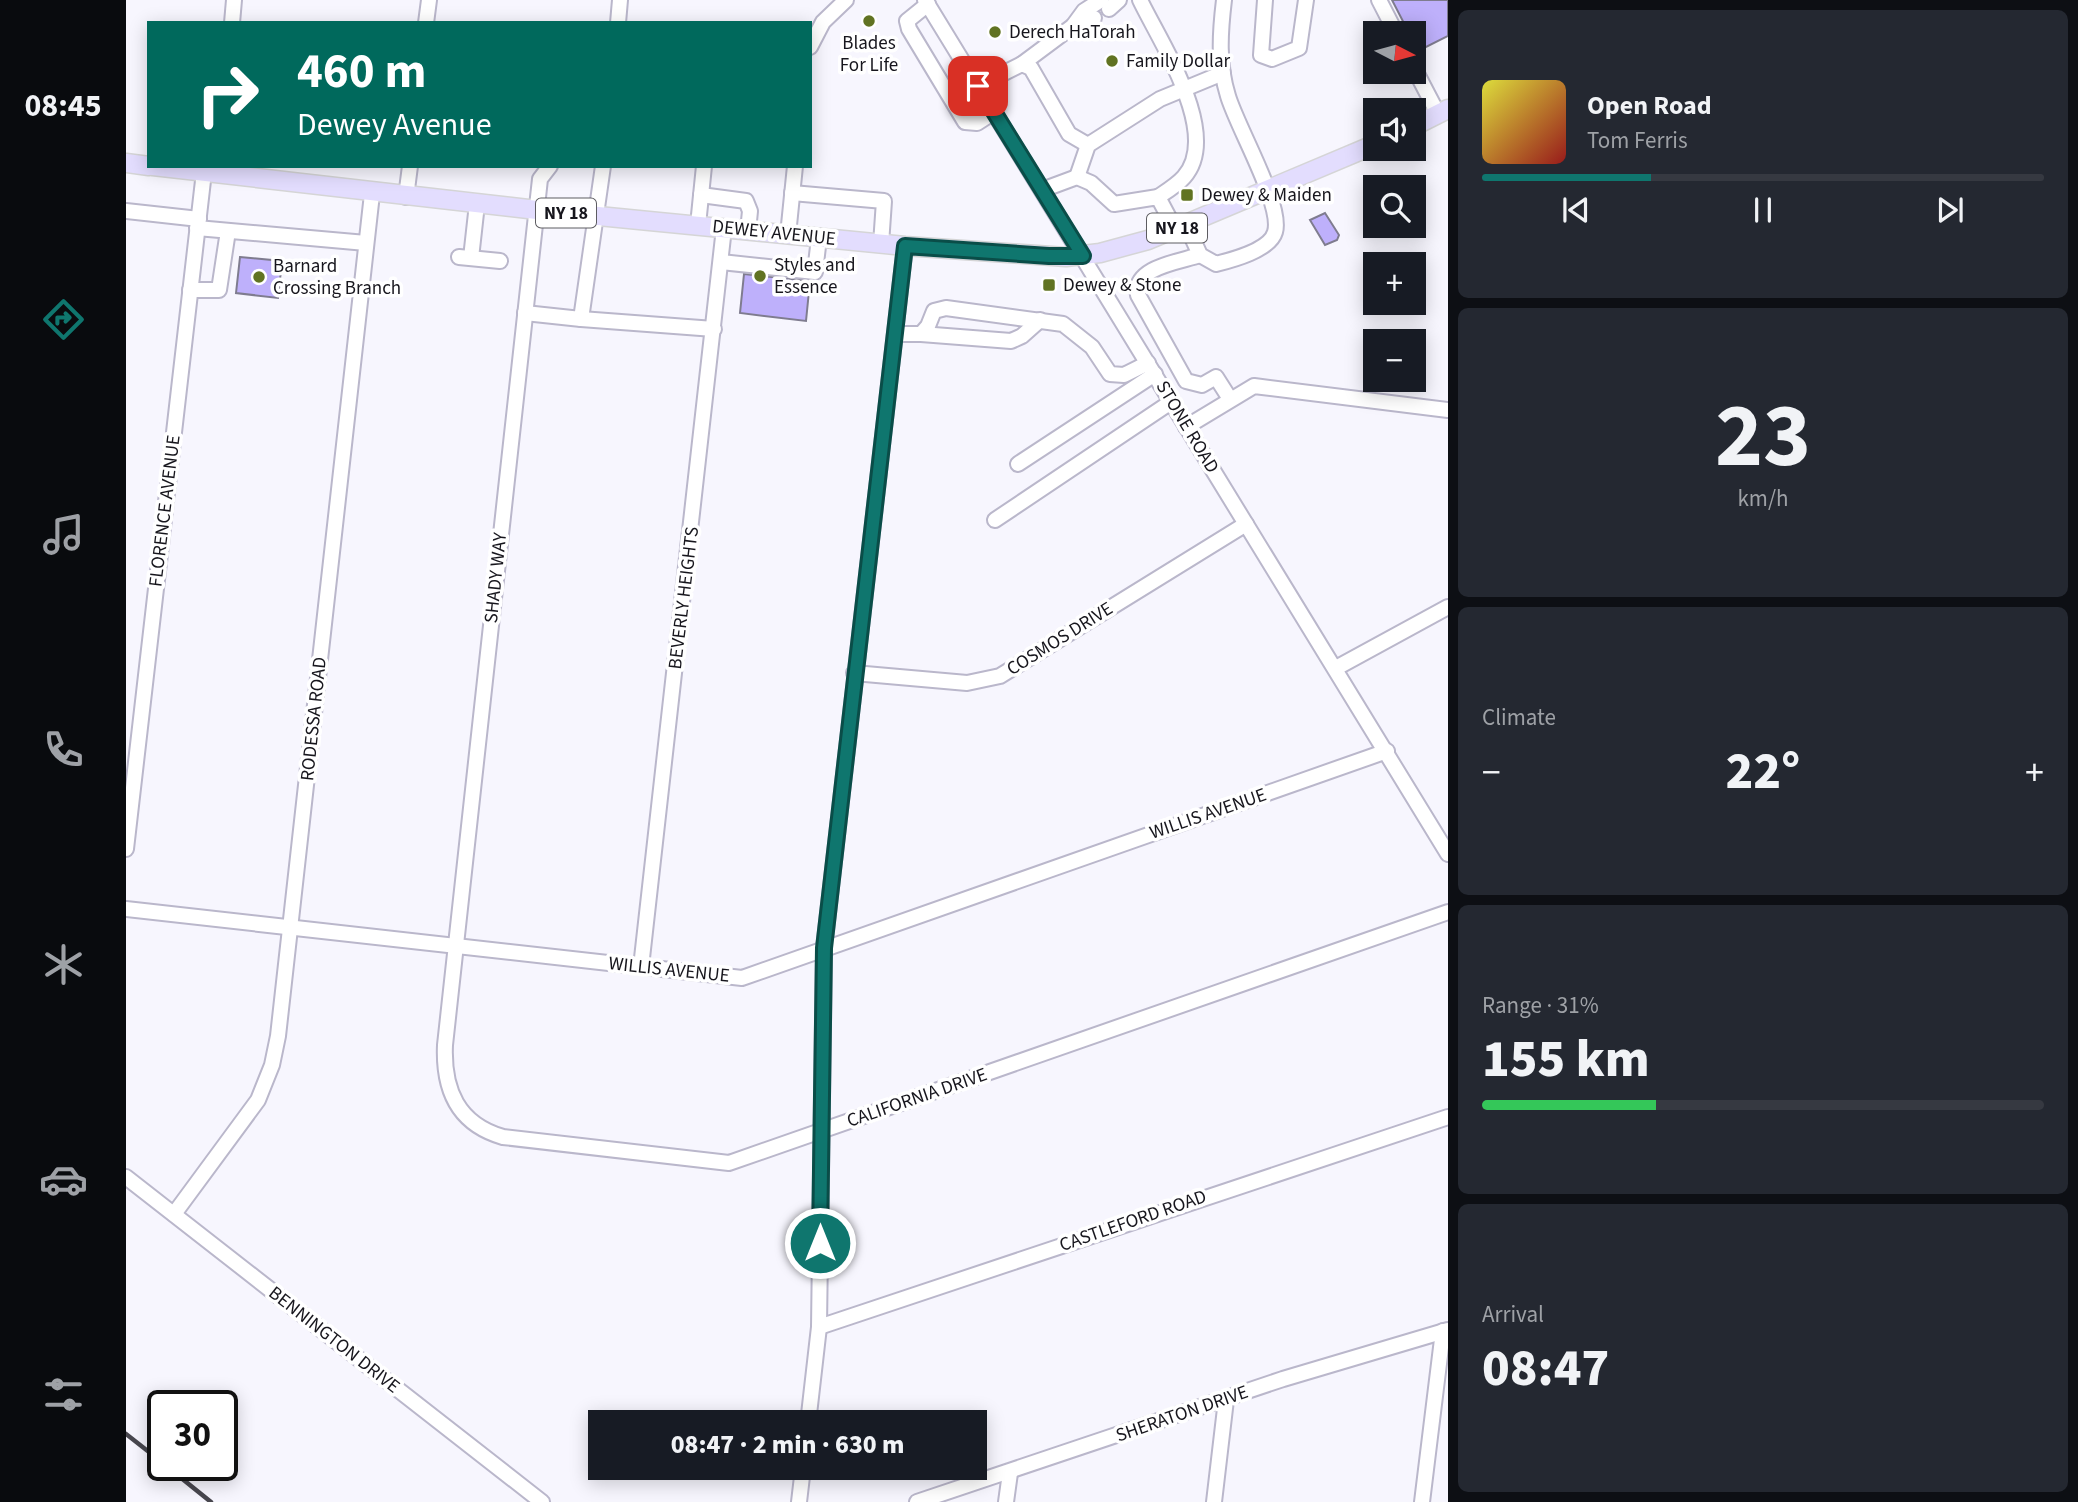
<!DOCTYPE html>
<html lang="en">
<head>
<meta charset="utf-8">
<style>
  :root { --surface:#171b24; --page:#242831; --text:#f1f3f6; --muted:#9ea1a6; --line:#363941; --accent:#0f766e }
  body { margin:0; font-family:"Source Sans 3",sans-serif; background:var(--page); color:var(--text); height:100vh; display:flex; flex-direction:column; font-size:26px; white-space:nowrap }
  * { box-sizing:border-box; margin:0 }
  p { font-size:23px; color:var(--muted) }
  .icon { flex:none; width:38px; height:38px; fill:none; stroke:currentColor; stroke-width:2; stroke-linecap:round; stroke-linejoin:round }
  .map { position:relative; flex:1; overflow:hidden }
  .sheet { display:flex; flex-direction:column; gap:10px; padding:10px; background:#0d0f14; width:630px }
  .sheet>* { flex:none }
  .guide { position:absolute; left:21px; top:21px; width:665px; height:147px; border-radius:0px; box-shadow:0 4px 18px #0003; background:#00695c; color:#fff; overflow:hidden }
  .needle { width:46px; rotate:96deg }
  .controls { position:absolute; left:1237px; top:21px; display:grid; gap:14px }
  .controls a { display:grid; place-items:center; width:63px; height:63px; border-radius:0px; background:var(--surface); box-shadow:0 4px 18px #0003; font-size:35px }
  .speed { position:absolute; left:21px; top:1390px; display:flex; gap:14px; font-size:35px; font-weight:700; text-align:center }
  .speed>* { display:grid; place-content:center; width:91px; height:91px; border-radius:50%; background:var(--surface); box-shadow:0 4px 18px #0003; line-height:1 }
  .speed .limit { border:4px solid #111; border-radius:10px; background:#fff; color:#111 }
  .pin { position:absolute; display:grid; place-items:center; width:60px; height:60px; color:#fff; margin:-30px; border-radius:14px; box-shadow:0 4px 10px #0006 }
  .me { position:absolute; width:77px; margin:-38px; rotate:0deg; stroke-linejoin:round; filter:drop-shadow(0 0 5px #0008) }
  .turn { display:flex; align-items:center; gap:24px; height:147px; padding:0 35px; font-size:32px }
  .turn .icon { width:91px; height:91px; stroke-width:2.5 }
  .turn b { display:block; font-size:49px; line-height:60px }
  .big { font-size:52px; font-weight:800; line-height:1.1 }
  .sheet .card { flex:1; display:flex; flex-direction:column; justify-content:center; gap:10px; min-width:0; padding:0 24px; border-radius:10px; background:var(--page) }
  .sheet .dial { align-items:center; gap:0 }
  .dial b { font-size:91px; line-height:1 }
  .song { display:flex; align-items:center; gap:21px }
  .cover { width:84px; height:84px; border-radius:10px; background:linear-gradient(135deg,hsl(60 70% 55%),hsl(0 70% 35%)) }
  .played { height:7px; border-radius:4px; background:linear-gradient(90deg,var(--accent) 30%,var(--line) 30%) }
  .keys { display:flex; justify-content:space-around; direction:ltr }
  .heat { display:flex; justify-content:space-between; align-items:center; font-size:38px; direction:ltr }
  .charge { height:10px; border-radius:5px; background:linear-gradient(90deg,#34c759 31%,var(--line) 0) }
  .trip { position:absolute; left:462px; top:1410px; width:399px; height:70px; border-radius:0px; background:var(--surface); box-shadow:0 4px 18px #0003; font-weight:800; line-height:70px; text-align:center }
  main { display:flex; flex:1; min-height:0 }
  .tabs { display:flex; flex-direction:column; width:126px; justify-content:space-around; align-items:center; background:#090b0e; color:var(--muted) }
  .tabs .icon { width:49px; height:49px }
  .tabs .on { color:var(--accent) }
  .tabs b { font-size:32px; color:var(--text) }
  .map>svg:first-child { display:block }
  .building { fill:#beb0fb; stroke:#7f7c8f; stroke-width:2 }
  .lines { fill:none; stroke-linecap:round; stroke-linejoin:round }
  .minor-casing { stroke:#bab7cb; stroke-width:18 }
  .major-casing { stroke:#d5d5d6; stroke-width:21 }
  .minor { stroke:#fff; stroke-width:14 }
  .major { stroke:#e3ddfe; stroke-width:18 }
  .rail { stroke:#48474f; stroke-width:4.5 }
  .route-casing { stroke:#0a4d48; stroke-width:18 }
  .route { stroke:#0f766e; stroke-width:12 }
  .poi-dot { fill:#617322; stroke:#fff; stroke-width:2.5 }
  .labels { text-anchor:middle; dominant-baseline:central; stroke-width:7; stroke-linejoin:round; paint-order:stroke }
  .shield { fill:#fff; stroke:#5d5c61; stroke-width:2 }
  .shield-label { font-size:18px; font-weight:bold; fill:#17161d }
  .poi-label { font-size:19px; fill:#17161d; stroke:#fff; text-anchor:start }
  .street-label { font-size:19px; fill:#17161d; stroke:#fff }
</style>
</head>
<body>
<main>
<nav class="tabs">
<b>08:45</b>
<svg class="icon on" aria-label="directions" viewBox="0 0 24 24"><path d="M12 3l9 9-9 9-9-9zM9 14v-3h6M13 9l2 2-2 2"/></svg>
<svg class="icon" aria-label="music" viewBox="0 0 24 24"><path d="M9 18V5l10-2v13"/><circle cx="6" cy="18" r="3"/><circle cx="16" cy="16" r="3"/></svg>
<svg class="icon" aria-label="phone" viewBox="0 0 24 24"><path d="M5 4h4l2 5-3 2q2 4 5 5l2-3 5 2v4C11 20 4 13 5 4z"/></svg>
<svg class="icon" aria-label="climate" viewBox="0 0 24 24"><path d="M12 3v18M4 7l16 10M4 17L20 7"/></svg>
<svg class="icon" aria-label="car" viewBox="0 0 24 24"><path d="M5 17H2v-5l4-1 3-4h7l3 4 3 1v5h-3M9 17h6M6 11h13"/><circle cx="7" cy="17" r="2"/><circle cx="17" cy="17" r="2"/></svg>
<svg class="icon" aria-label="filters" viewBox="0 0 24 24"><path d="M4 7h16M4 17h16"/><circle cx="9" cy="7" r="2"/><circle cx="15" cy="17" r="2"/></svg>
</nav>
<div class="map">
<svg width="1322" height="1502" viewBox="0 0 1322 1502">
  <rect width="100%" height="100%" fill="#f7f6fe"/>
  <g class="building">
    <polygon points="1266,0 1322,0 1322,36 1292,51 1288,33 1283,33"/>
    <polygon points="1199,213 1213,235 1211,240 1199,245 1184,220"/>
    <polygon points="114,257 156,261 152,298 110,293"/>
    <polygon points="618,274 684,281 680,321 614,313"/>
  </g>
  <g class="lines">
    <g class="minor-casing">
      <g id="minor">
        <polyline points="799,0 1322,854"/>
        <path d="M 1014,0 C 1034,42 1096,134 1058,177 C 1051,185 1041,191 1032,197"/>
        <polyline points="1139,0 1135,55 1146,59 1173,48 1180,0"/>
        <polyline points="1253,0 1270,33"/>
        <polyline points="802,4 781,21 783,29 839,122 851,123 868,112"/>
        <polyline points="983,9 993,0"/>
        <polyline points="106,23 108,0"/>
        <polyline points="300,23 303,0"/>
        <polyline points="492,23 494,0"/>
        <polyline points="947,26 968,18"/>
        <polyline points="684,47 697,22 720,0"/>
        <polyline points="896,64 947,26 958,11 975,0"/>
        <polyline points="1288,68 1312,114"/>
        <polyline points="852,86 896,64 905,68 943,134 962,145"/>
        <path d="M 424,166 L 414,179 L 319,1045 C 317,1090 332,1124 377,1137 L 603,1163 L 1322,912"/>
        <polyline points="951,177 962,145 1034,99 1097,73"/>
        <polyline points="916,190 951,177 965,183 988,204 1032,197 1049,229"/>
        <polyline points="666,193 758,201 755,244"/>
        <polyline points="575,195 620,201 624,211 622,231"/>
        <polyline points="280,197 284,166"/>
        <polyline points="0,211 73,219"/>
        <path d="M 1060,224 L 1074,255 L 1090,264 C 1106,260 1144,250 1149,232 C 1157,205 1111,127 1102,96 C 1092,64 1094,33 1098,0"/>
        <polyline points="572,225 578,166"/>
        <polyline points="71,228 240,243"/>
        <polyline points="662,235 669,166"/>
        <path d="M 1074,255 C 1053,262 1007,267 1012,295 L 1060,381 L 1076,385 L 1090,377 L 1104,399"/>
        <polyline points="333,257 374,261"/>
        <polyline points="345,258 351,204"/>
        <polyline points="595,262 689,272 693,238"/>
        <polyline points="64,290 93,290 102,231"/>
        <polyline points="399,313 455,319 477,166"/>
        <polyline points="455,319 588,329"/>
        <polyline points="769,334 795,334 802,326 808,311 820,308 937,324 966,347 984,374 998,375 1022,363"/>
        <polyline points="795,334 885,341 896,336 914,320"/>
        <polyline points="1060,427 1128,386 1322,410"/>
        <polyline points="892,464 1029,374"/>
        <polyline points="869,520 1045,402"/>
        <polyline points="1210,668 1322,607"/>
        <polyline points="728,673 841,683 874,676 1120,524"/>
        <polyline points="0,849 78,172"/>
        <polyline points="0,909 616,978 1261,751"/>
        <polyline points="515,967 598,228"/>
        <polyline points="0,1177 416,1502"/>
        <polyline points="48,1214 132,1100 146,1065 152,1036 246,194"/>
        <polyline points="693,1327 1322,1117"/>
        <polyline points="682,1423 693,1327 698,948 779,246"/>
        <polyline points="673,1502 677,1468"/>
        <polyline points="791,1502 1157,1379 1322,1330"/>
        <polyline points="880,1502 884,1473"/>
        <polyline points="1088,1502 1100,1400"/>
        <polyline points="1296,1502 1317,1331"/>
      </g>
    </g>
    <g class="major-casing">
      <g id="major">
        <polyline points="1288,126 1322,109"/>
        <polyline points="0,163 23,166"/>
        <polyline points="27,166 411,210 779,246 940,257 974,253 1022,240 1250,144"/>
      </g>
    </g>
    <use href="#minor" class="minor"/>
    <use href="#major" class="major"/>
    <g class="rail">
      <polyline points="0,1434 37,1463"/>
      <polyline points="39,1465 85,1502"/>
    </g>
  </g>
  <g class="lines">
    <g class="route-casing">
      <polyline id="route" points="694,1243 698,948 779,246 923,256 957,256 852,86"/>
    </g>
    <use href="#route" class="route"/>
  </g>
  <g class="poi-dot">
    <circle cx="743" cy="21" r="7"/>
    <circle cx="869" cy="32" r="7"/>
    <circle cx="986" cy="61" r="7"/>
    <rect x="1054" y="188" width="14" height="14" rx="3.5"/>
    <circle cx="634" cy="276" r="7"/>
    <circle cx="133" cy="277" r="7"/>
    <rect x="916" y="278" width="14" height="14" rx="3.5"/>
  </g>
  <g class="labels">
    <g class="shield">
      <rect x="410" y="198.5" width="60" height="29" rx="5"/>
      <rect x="1021" y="213.5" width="60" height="29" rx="5"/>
    </g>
    <g class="shield-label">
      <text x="440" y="213">NY 18</text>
      <text x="1051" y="228">NY 18</text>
    </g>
    <g class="poi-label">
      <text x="883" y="32">Derech HaTorah</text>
      <text x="743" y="43" text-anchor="middle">Blades<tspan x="743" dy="22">For Life</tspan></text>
      <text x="1000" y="61">Family Dollar</text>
      <text x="1075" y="195">Dewey &amp; Maiden</text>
      <text x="648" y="265">Styles and<tspan x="648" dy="22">Essence</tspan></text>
      <text x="147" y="266">Barnard<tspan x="147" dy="22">Crossing Branch</tspan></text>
      <text x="937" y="285">Dewey &amp; Stone</text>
    </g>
    <g class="street-label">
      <text transform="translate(648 233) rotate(6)">DEWEY AVENUE</text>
      <text transform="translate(1061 427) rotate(59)">STONE ROAD</text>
      <text transform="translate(39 511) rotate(-83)">FLORENCE AVENUE</text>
      <text transform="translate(370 578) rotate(-84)">SHADY WAY</text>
      <text transform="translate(558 598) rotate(-83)">BEVERLY HEIGHTS</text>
      <text transform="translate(934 639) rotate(-32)">COSMOS DRIVE</text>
      <text transform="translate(188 719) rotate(-84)">RODESSA ROAD</text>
      <text transform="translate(1082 814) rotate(-19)">WILLIS AVENUE</text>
      <text transform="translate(543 970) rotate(6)">WILLIS AVENUE</text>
      <text transform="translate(791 1098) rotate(-19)">CALIFORNIA DRIVE</text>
      <text transform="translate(1007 1221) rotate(-19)">CASTLEFORD ROAD</text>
      <text transform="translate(208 1340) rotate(38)">BENNINGTON DRIVE</text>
      <text transform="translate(1056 1414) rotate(-19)">SHERATON DRIVE</text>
    </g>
  </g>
</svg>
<div class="controls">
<a><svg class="needle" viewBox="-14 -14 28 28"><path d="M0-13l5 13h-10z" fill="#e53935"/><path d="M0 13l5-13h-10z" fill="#9ea1a6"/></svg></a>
<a><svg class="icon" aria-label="sound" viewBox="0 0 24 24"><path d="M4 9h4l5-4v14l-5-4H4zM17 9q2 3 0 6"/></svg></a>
<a><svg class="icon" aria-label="search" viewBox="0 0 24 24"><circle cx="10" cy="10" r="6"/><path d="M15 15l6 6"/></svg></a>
<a>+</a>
<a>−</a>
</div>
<div class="speed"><div class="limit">30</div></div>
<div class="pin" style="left:852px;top:86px;background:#d93025"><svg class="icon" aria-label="arrive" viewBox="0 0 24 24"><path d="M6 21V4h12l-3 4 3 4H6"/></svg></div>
<svg class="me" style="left:694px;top:1243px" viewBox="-20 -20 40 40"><circle r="17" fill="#0f766e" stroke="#fff" stroke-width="3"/><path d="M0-11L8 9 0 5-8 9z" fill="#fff"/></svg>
<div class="trip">08:47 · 2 min · 630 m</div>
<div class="guide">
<div class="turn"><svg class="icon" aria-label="right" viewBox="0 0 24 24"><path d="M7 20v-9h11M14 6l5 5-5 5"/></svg><div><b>460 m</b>Dewey Avenue</div></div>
</div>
</div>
<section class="sheet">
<div class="card">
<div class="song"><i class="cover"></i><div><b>Open Road</b><p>Tom Ferris</p></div></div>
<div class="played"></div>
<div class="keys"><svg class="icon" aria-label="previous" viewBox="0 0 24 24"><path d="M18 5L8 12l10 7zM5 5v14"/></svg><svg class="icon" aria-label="pause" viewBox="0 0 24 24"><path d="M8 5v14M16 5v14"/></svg><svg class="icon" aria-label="next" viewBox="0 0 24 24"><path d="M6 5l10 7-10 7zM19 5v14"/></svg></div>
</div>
<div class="card dial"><b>23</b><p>km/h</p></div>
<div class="card"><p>Climate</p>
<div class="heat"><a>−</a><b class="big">22°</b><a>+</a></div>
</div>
<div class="card"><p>Range · 31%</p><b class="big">155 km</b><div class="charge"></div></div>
<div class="card"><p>Arrival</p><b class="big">08:47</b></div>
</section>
</main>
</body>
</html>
